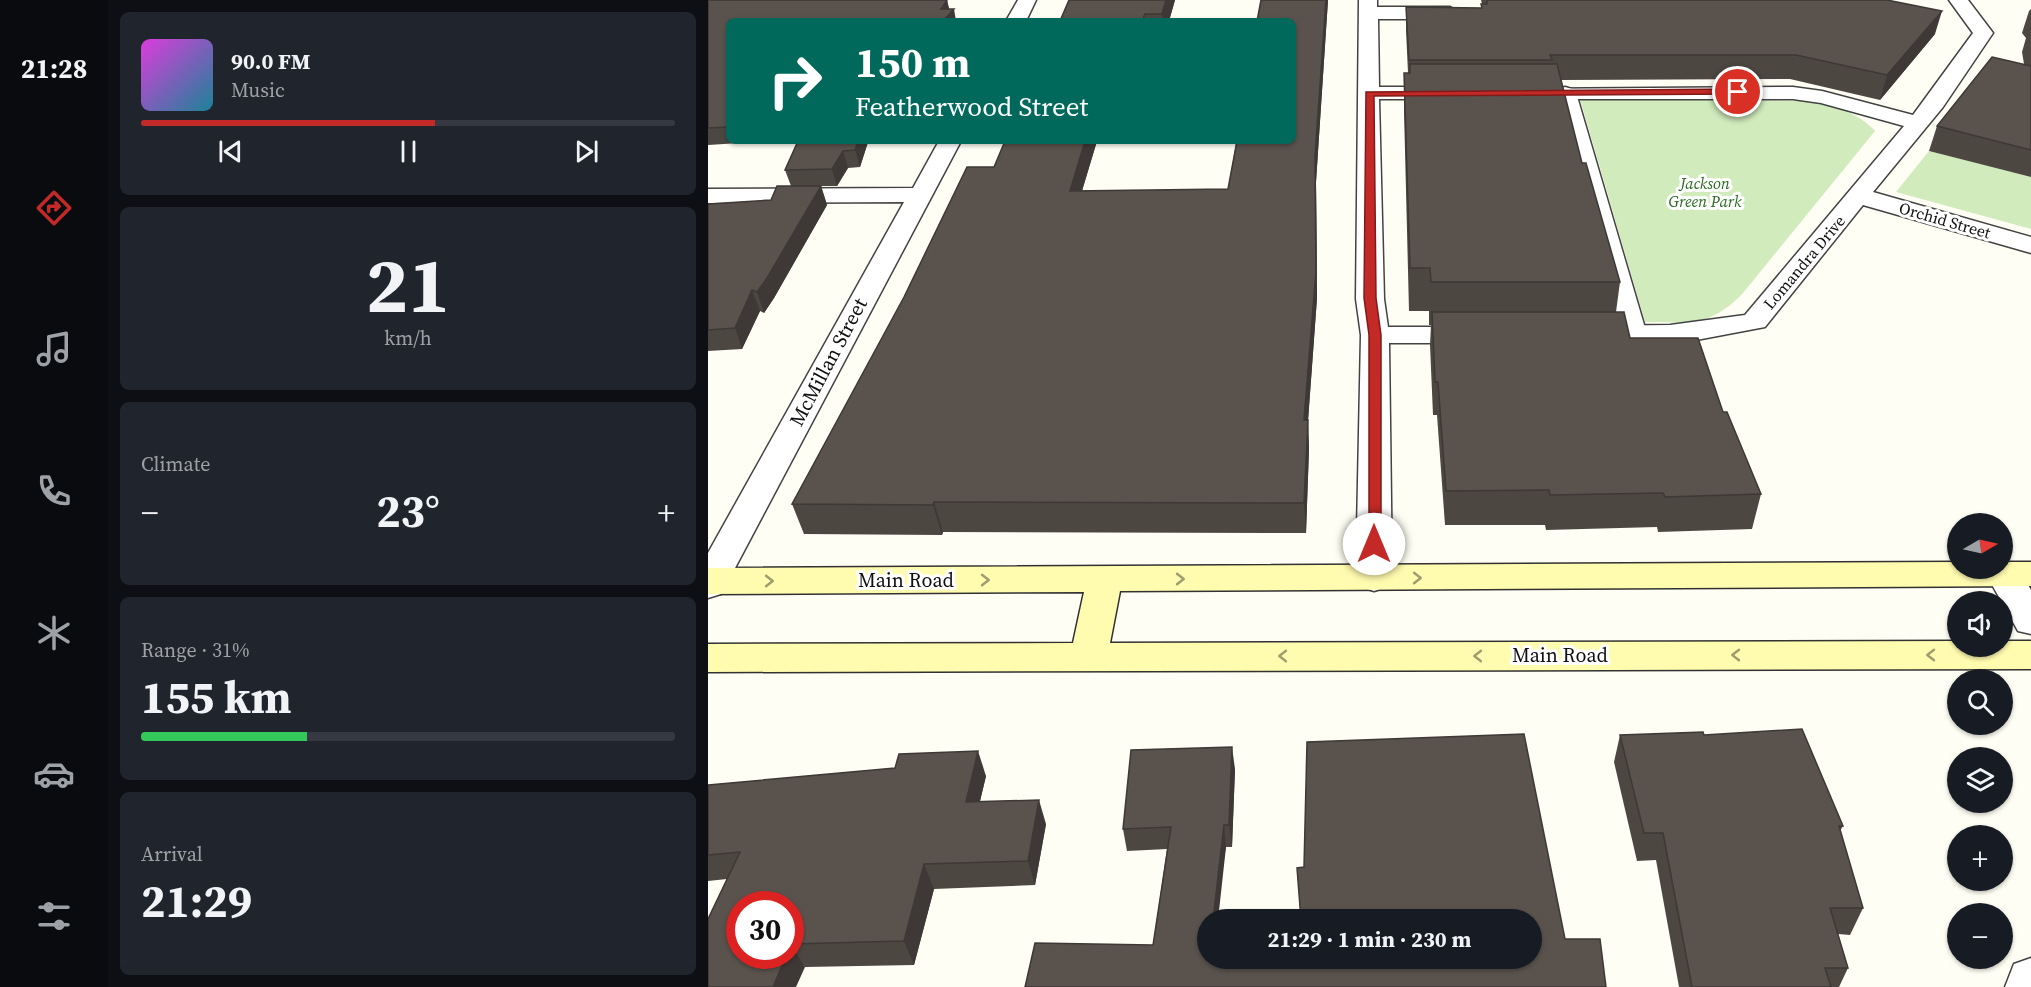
<!DOCTYPE html>
<html lang="en">
<head>
<meta charset="utf-8">
<style>
  :root { --surface:#171b24; --page:#20242c; --text:#f1f3f6; --muted:#9ea1a6; --line:#363941; --accent:#c32926 }
  body { margin:0; font-family:"Source Serif 4",serif; background:var(--page); color:var(--text); height:100vh; display:flex; flex-direction:column; font-size:22px; white-space:nowrap }
  * { box-sizing:border-box; margin:0 }
  p { font-size:20px; color:var(--muted) }
  .icon { flex:none; width:33px; height:33px; fill:none; stroke:currentColor; stroke-width:2; stroke-linecap:round; stroke-linejoin:round }
  .map { position:relative; flex:1; overflow:hidden }
  .side { display:flex; flex-direction:column; gap:12px; padding:12px; background:#0d0f14; width:600px }
  .side>* { flex:none }
  .hud { position:absolute; left:18px; top:18px; width:570px; height:126px; border-radius:9px; box-shadow:0 2px 4px #0004; background:#00695c; color:#fff; overflow:hidden }
  .needle { width:39px; rotate:81deg }
  .controls { position:absolute; left:1239px; top:513px; display:grid; gap:12px }
  .controls a { display:grid; place-items:center; width:66px; height:66px; border-radius:50%; background:var(--surface); box-shadow:0 2px 4px #0004; font-size:30px }
  .speed { position:absolute; left:18px; top:891px; display:flex; gap:12px; font-size:30px; font-weight:700; text-align:center }
  .speed>* { display:grid; place-content:center; width:78px; height:78px; border-radius:50%; background:var(--surface); box-shadow:0 2px 4px #0004; line-height:1 }
  .speed .limit { border:9px solid #d22; background:#fff; color:#111 }
  .pin { position:absolute; display:grid; place-items:center; width:51px; height:51px; color:#fff; margin:-26px; border:3px solid #fff; border-radius:50%; box-shadow:0 2px 6px #0007 }
  .me { position:absolute; width:66px; margin:-33px; rotate:0deg; stroke-linejoin:round; filter:drop-shadow(0 0 4px #0008) }
  .turn { display:flex; align-items:center; gap:21px; height:126px; padding:0 30px; font-size:27px }
  .turn .icon { width:78px; height:78px; stroke-width:2.5 }
  .turn b { display:block; font-size:42px; line-height:51px }
  .big { font-size:45px; font-weight:700; line-height:1.1 }
  .side .card { flex:1; display:flex; flex-direction:column; justify-content:center; gap:9px; min-width:0; padding:0 21px; border-radius:9px; background:var(--page) }
  .side .dial { align-items:center; gap:0 }
  .dial b { font-size:78px; line-height:1 }
  .song { display:flex; align-items:center; gap:18px }
  .cover { width:72px; height:72px; border-radius:9px; background:linear-gradient(135deg,hsl(300 70% 55%),hsl(190 70% 35%)) }
  .played { height:6px; border-radius:3px; background:linear-gradient(90deg,var(--accent) 55%,var(--line) 55%) }
  .keys { display:flex; justify-content:space-around; direction:ltr }
  .heat { display:flex; justify-content:space-between; align-items:center; font-size:33px; direction:ltr }
  .charge { height:9px; border-radius:4px; background:linear-gradient(90deg,#34c759 31%,var(--line) 0) }
  .trip { position:absolute; left:489px; top:909px; width:345px; height:60px; border-radius:30px; background:var(--surface); box-shadow:0 2px 4px #0004; font-weight:700; line-height:60px; text-align:center }
  main { display:flex; flex:1; min-height:0 }
  .tabs { display:flex; flex-direction:column; width:108px; justify-content:space-around; align-items:center; background:#090b0e; color:var(--muted) }
  .tabs .icon { width:42px; height:42px }
  .tabs .current { color:var(--accent) }
  .tabs b { font-size:27px; color:var(--text) }
  .map>svg:first-child { display:block }
  .green { fill:#d1ebbc }
  .lines { fill:none; stroke-linecap:round; stroke-linejoin:round }
  .pedestrian-casing { stroke:#434343; stroke-width:3 }
  .minor-casing { stroke:#434343; stroke-width:3 }
  .secondary-casing { stroke:#323232; stroke-width:3 }
  .pedestrian { fill:#fff; fill-rule:evenodd }
  .minor { fill:#fff; fill-rule:evenodd }
  .secondary { fill:#fffbaf; fill-rule:evenodd }
  .wall { fill:#4d4742 }
  .shaded-wall { fill:#3e3936 }
  .building { fill:#59524d; stroke:#3e3936; stroke-width:1.5 }
  .oneway { stroke:#9f9d6f }
  .route { fill:#c32926; stroke:#7f1b19; stroke-width:1.5 }
  .labels { text-anchor:middle; dominant-baseline:central; stroke-width:6; stroke-linejoin:round; paint-order:stroke }
  .far-park-label { font-size:16px; font-style:italic; fill:#296a1f; stroke:#fff }
  .far-street-label { font-size:16px; fill:#101010; stroke:#fff }
  .street-label { font-size:20px; fill:#101010; stroke:#fff }
</style>
</head>
<body>
<main>
<nav class="tabs">
<b>21:28</b>
<svg class="icon current" aria-label="directions" viewBox="0 0 24 24"><path d="M12 3l9 9-9 9-9-9zM9 14v-3h6M13 9l2 2-2 2"/></svg>
<svg class="icon" aria-label="music" viewBox="0 0 24 24"><path d="M9 18V5l10-2v13"/><circle cx="6" cy="18" r="3"/><circle cx="16" cy="16" r="3"/></svg>
<svg class="icon" aria-label="phone" viewBox="0 0 24 24"><path d="M5 4h4l2 5-3 2q2 4 5 5l2-3 5 2v4C11 20 4 13 5 4z"/></svg>
<svg class="icon" aria-label="climate" viewBox="0 0 24 24"><path d="M12 3v18M4 7l16 10M4 17L20 7"/></svg>
<svg class="icon" aria-label="car" viewBox="0 0 24 24"><path d="M5 17H2v-5l4-1 3-4h7l3 4 3 1v5h-3M9 17h6M6 11h13"/><circle cx="7" cy="17" r="2"/><circle cx="17" cy="17" r="2"/></svg>
<svg class="icon" aria-label="filters" viewBox="0 0 24 24"><path d="M4 7h16M4 17h16"/><circle cx="9" cy="7" r="2"/><circle cx="15" cy="17" r="2"/></svg>
</nav>
<section class="side">
<div class="card">
<div class="song"><i class="cover"></i><div><b>90.0 FM</b><p>Music</p></div></div>
<div class="played"></div>
<div class="keys"><svg class="icon" aria-label="previous" viewBox="0 0 24 24"><path d="M18 5L8 12l10 7zM5 5v14"/></svg><svg class="icon" aria-label="pause" viewBox="0 0 24 24"><path d="M8 5v14M16 5v14"/></svg><svg class="icon" aria-label="next" viewBox="0 0 24 24"><path d="M6 5l10 7-10 7zM19 5v14"/></svg></div>
</div>
<div class="card dial"><b>21</b><p>km/h</p></div>
<div class="card"><p>Climate</p>
<div class="heat"><a>−</a><b class="big">23°</b><a>+</a></div>
</div>
<div class="card"><p>Range · 31%</p><b class="big">155 km</b><div class="charge"></div></div>
<div class="card"><p>Arrival</p><b class="big">21:29</b></div>
</section>
<div class="map">
<svg width="1323" height="987" viewBox="0 0 1323 987">
  <rect width="100%" height="100%" fill="#fffef4"/>
  <g class="green">
    <path d="M 872,99 L 1098,101 C 1124,106 1149,111 1167,131 L 1035,293 C 1001,328 983,322 937,322 Z"/>
    <polygon points="1221,151 1323,177 1323,229 1188,192"/>
  </g>
  <g class="lines">
    <g class="pedestrian-casing">
      <polygon id="pedestrian" points="857,87 864,89 868,93 939,335 935,341 925,343 915,341 911,335 846,93 850,89"/>
    </g>
    <g class="minor-casing">
      <g id="minor">
        <polygon points="310,0 328,0 318,21 298,21"/>
        <polygon points="651,0 669,0 669,7 742,7 751,13 742,19 670,19 671,87 741,87 748,89 752,93 748,97 741,99 671,99 676,299 680,327 767,327 777,329 781,335 777,341 767,343 681,343 684,578 679,587 666,591 653,587 648,578 653,335 648,299"/>
        <polygon points="1241,0 1260,0 1285,33 1235,107 1165,192 1323,237 1323,253 1155,205 1057,327 983,341 875,342 865,340 861,334 865,328 875,326 962,325 1037,315 1196,126 1113,103 1085,99 811,99 804,97 800,93 804,89 1085,87 1114,91 1205,115 1265,33"/>
        <polygon points="231,141 253,141 18,585 13,594 0,598 0,553 196,202 0,203 0,189 205,188"/>
        <polygon points="1294,562 1309,565 1323,590 1323,634 1310,631 1278,574 1282,568 1294,568"/>
        <polygon points="1323,958 1323,987 1297,987 1306,964"/>
      </g>
    </g>
    <g class="secondary-casing">
      <polygon id="secondary" points="1250,562 1250,568 1294,568 1294,562 1323,562 1323,586 412,591 402,643 1250,641 1250,646 1294,646 1294,641 1323,641 1323,669 0,672 0,644 365,643 376,592 0,594 0,568"/>
    </g>
    <use href="#pedestrian" class="pedestrian"/>
    <use href="#minor" class="minor"/>
    <use href="#secondary" class="secondary"/>
  </g>
  <g class="wall">
    <polygon points="0,0 239,0 241,9 21,21 21,141 66,141 0,145"/>
    <polygon points="361,0 467,0 461,21 352,21"/>
    <polygon points="553,0 620,0 608,182 609,298 600,420 601,449 598,533 235,532 234,535 96,534 84,504 286,167 297,141 389,141 374,191 520,189"/>
    <polygon points="773,0 1179,0 1227,34 1172,100 1082,79 853,80 874,163 912,282 908,312 922,338 1015,412 1053,494 1044,529 950,532 949,527 838,530 837,525 737,525 729,415 725,415 722,345 723,325 721,325 721,311 701,311 696,111 696,73 700,73 698,30 698,7 773,8 774,4"/>
    <polygon points="1323,9 1323,177 1221,151 1229,126 1316,64 1314,52 1318,38 1314,33 1321,11"/>
    <polygon points="90,141 167,141 160,142 152,167 140,168 129,186 113,186 119,205 66,298 56,313 52,311 34,349 0,351 0,204 63,200 83,186 77,170"/>
    <polygon points="912,735 996,735 1135,826 1132,831 1155,908 1142,935 1130,934 1140,968 1131,987 971,987 948,860 929,861 906,762"/>
    <polygon points="527,769 524,847 518,847 500,958 857,939 317,987 445,945 459,849 419,851 415,829"/>
    <polygon points="278,776 272,801 338,824 327,885 226,889 206,965 97,967 19,879 0,881 0,785"/>
  </g>
  <g class="shaded-wall">
    <polygon points="239,0 242,13 246,9 248,21 235,21 233,9"/>
    <polygon points="458,0 467,0 461,21 455,21 454,14"/>
    <polygon points="618,0 620,0 608,182 609,298 598,449 596,420 607,156"/>
    <polygon points="1234,11 1227,34 1172,100 1179,75"/>
    <polygon points="150,141 159,141 160,142 152,167 147,150"/>
    <polygon points="377,141 389,141 366,217 362,191"/>
    <polygon points="135,151 140,168 129,186 124,169"/>
    <polygon points="113,186 119,205 66,298 56,313 49,292"/>
    <polygon points="44,290 52,311 34,349 27,328"/>
    <polygon points="600,420 601,449 598,533 596,503"/>
    <polygon points="226,502 235,532 234,535 225,505"/>
    <polygon points="524,747 527,769 524,847 521,825"/>
    <polygon points="270,751 278,776 266,826 258,802"/>
    <polygon points="331,800 338,824 327,885 320,861"/>
    <polygon points="516,825 518,847 510,920 505,920"/>
    <polygon points="216,864 226,889 206,965 196,941"/>
    <polygon points="83,944 97,967 88,987 65,987 78,956 82,956 82,946"/>
  </g>
  <g class="building">
    <polygon points="0,0 239,0 233,9 246,9 235,21 21,21 21,127 0,128"/>
    <polygon points="361,0 458,0 454,14 437,14 434,21 352,21"/>
    <polygon points="553,0 618,0 607,156 608,271 596,420 600,420 596,503 226,502 225,505 84,504 196,297 259,167 286,167 297,141 377,141 362,191 520,189 529,141 585,141 585,21 549,21"/>
    <polygon points="779,0 1179,0 1234,11 1179,75 1088,55 842,55 844,60 701,60 698,7 774,8 773,4 779,4"/>
    <polygon points="1284,57 1323,66 1323,150 1229,126"/>
    <polygon points="702,64 849,64 874,163 878,163 912,282 723,282 722,268 702,268 696,73 702,73"/>
    <polygon points="90,141 150,141 147,150 135,151 124,169 77,170"/>
    <polygon points="69,186 113,186 59,278 49,292 44,290 27,328 0,330 0,204 63,200"/>
    <polygon points="724,312 916,312 922,338 990,338 1015,412 1019,412 1053,494 957,497 955,493 842,495 841,490 738,491 730,382 727,382"/>
    <polygon points="1094,729 1135,826 1131,826 1155,908 1122,908 1140,968 1117,968 1123,987 984,987 955,833 936,833 912,735 995,732 996,735"/>
    <polygon points="816,734 857,939 892,939 898,987 317,987 327,943 445,945 463,827 415,829 423,750 524,747 521,825 516,825 505,920 500,920 500,958 824,958 824,920 593,920 589,868 596,867 599,742"/>
    <polygon points="270,751 258,802 331,800 320,861 216,864 196,941 83,944 82,946 82,904 32,904 32,956 78,956 65,987 0,987 0,919 32,852 0,855 0,785 187,768 191,754"/>
  </g>
  <defs><path id="oneway-chevron" d="M-2-3.5L2.5 0L-2 3.5" fill="none" stroke-width="1.6" stroke-linecap="round" stroke-linejoin="round" transform="scale(1.5)"/></defs>
  <g class="oneway">
    <use href="#oneway-chevron" transform="translate(709 578)"/>
    <use href="#oneway-chevron" transform="translate(472 579)"/>
    <use href="#oneway-chevron" transform="translate(277 580)"/>
    <use href="#oneway-chevron" transform="translate(61 581)"/>
    <use href="#oneway-chevron" transform="translate(1028 655) rotate(180)"/>
    <use href="#oneway-chevron" transform="translate(1223 655) rotate(180)"/>
    <use href="#oneway-chevron" transform="translate(575 656) rotate(180)"/>
    <use href="#oneway-chevron" transform="translate(770 656) rotate(180)"/>
  </g>
  <polygon class="route" points="1030,89 1033,90 1033,94 666,96 668,298 673,335 673,544 666,549 661,548 661,335 656,298 658,92"/>
  <g class="labels">
    <g class="far-park-label">
      <text x="997" y="183">Jackson<tspan x="997" dy="18">Green Park</tspan></text>
    </g>
    <g class="far-street-label">
      <text transform="translate(1237 220) rotate(16)">Orchid Street</text>
      <text transform="translate(1096 262) rotate(-50)">Lomandra Drive</text>
    </g>
    <g class="street-label">
      <text transform="translate(120 362) rotate(-62)">McMillan Street</text>
      <text x="198" y="580">Main Road</text>
      <text x="852" y="655">Main Road</text>
    </g>
  </g>
</svg>
<div class="controls">
<a><svg class="needle" viewBox="-14 -14 28 28"><path d="M0-13l5 13h-10z" fill="#e53935"/><path d="M0 13l5-13h-10z" fill="#9ea1a6"/></svg></a>
<a><svg class="icon" aria-label="sound" viewBox="0 0 24 24"><path d="M4 9h4l5-4v14l-5-4H4zM17 9q2 3 0 6"/></svg></a>
<a><svg class="icon" aria-label="search" viewBox="0 0 24 24"><circle cx="10" cy="10" r="6"/><path d="M15 15l6 6"/></svg></a>
<a><svg class="icon" aria-label="layers" viewBox="0 0 24 24"><path d="M12 4l9 5-9 5-9-5zM3 14l9 5 9-5"/></svg></a>
<a>+</a>
<a>−</a>
</div>
<div class="speed"><div class="limit">30</div></div>
<div class="pin" style="left:1030px;top:92px;background:#d93025"><svg class="icon" aria-label="arrive" viewBox="0 0 24 24"><path d="M6 21V4h12l-3 4 3 4H6"/></svg></div>
<svg class="me" style="left:666px;top:544px" viewBox="-20 -20 40 40"><circle r="19" fill="#fff"/><path d="M0-13L10 11 0 6-10 11z" fill="#c32926"/></svg>
<div class="trip">21:29 · 1 min · 230 m</div>
<div class="hud">
<div class="turn"><svg class="icon" aria-label="right" viewBox="0 0 24 24"><path d="M7 20v-9h11M14 6l5 5-5 5"/></svg><div><b>150 m</b>Featherwood Street</div></div>
</div>
</div>
</main>
</body>
</html>
